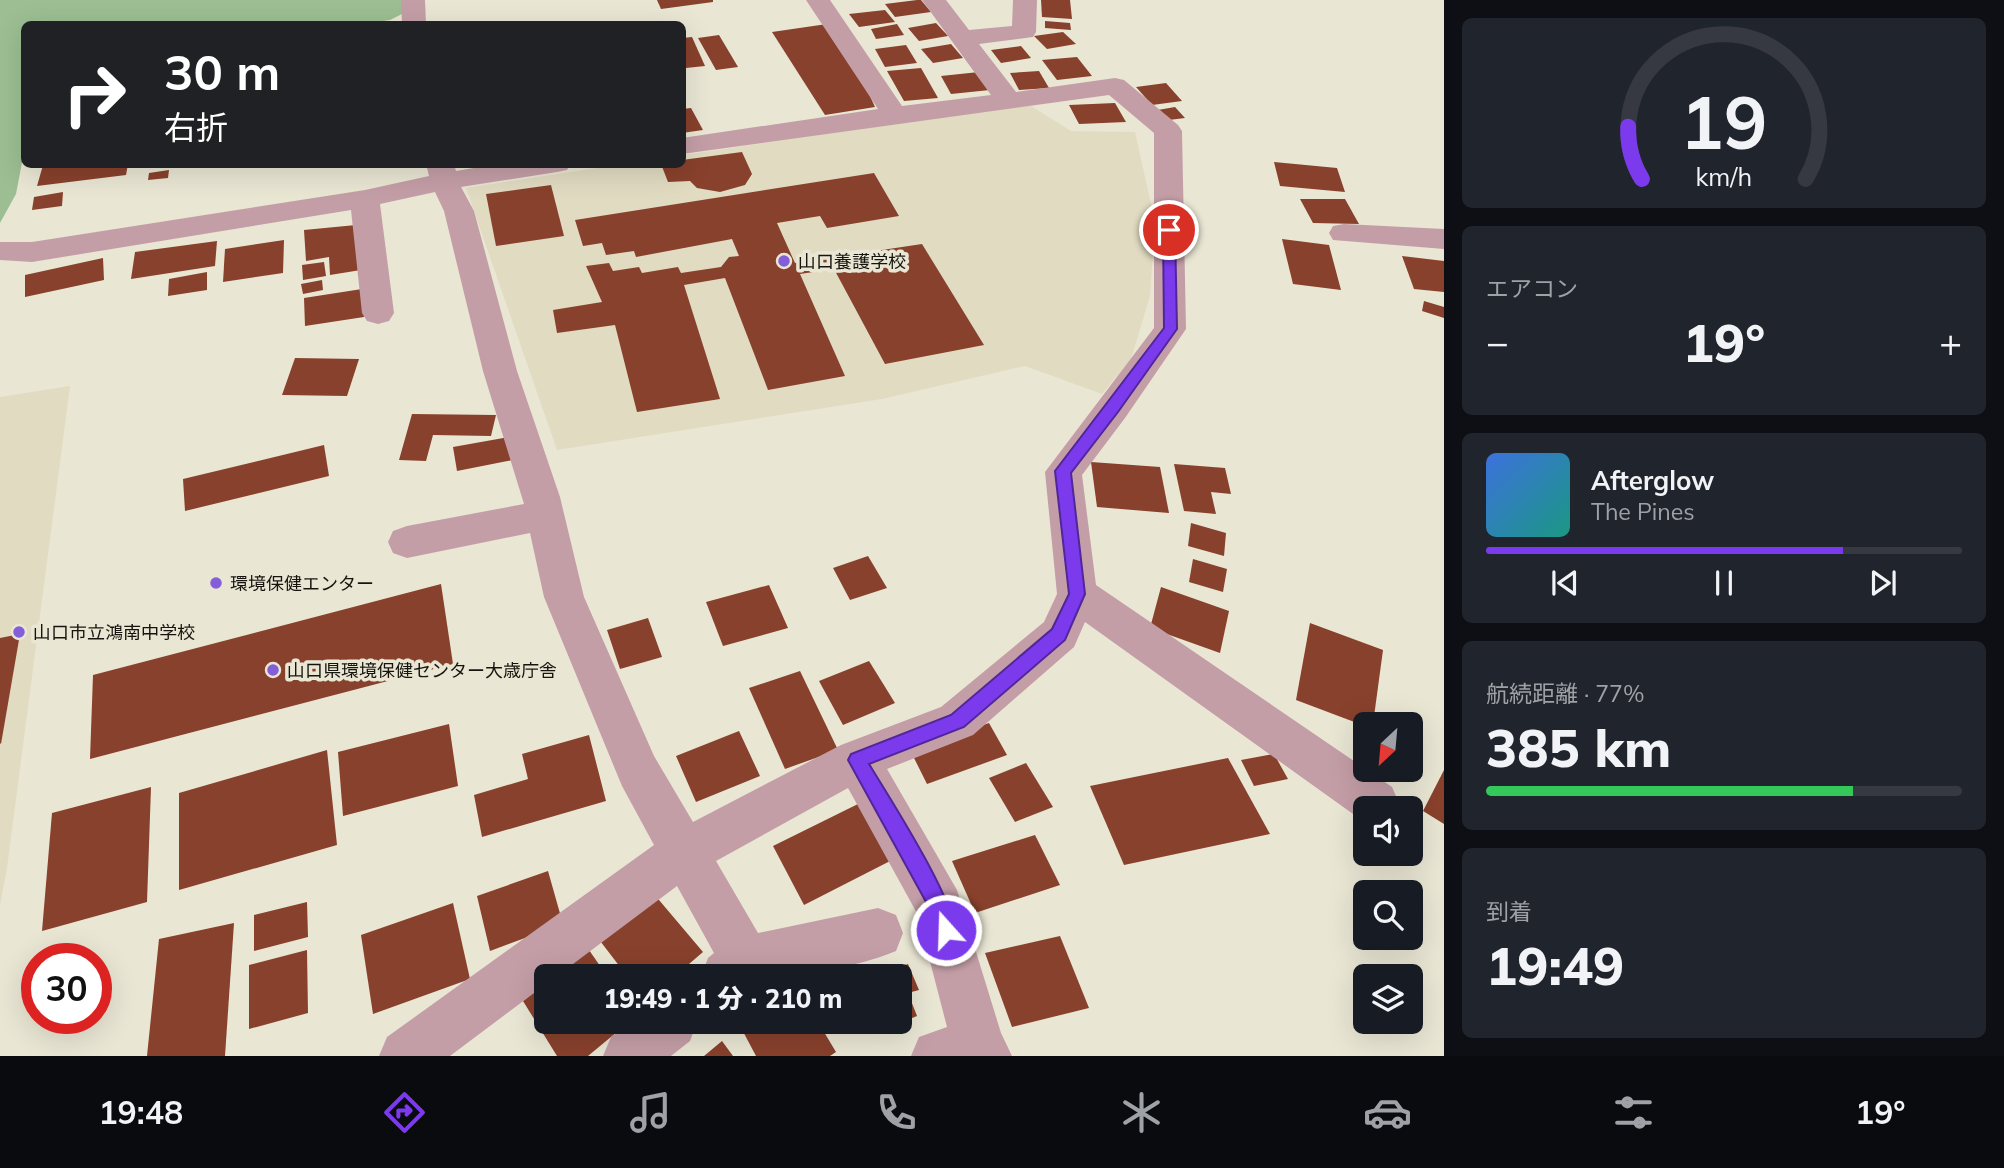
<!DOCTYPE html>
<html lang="ja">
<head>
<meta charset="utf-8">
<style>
  :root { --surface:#171b24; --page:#20242c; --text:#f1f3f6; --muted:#9ea1a6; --line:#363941; --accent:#7c3aed }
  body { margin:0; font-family:Mulish,"Noto Sans JP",sans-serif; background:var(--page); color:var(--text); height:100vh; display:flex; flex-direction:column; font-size:26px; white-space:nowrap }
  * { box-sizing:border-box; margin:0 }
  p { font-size:23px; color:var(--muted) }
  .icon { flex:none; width:38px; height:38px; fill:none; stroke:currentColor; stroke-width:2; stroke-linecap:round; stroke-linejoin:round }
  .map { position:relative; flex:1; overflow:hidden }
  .side { display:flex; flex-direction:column; gap:18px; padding:18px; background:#0d0f14; width:560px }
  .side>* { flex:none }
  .guide { position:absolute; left:21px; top:21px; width:665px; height:147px; border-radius:10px; box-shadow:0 7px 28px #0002; background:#202124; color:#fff; overflow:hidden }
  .needle { width:46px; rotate:206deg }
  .fabs { position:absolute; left:1353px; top:712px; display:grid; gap:14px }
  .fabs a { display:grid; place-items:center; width:70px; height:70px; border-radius:10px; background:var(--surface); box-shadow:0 7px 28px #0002; font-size:35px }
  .speed { position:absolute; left:21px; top:943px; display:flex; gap:14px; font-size:35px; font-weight:700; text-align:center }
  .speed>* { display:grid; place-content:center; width:91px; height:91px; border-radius:50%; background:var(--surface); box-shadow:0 7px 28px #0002; line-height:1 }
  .speed .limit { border:10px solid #d22; background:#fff; color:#111 }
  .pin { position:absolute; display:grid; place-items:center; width:60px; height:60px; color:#fff; margin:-30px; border:4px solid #fff; border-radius:50%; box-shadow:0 2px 7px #0007 }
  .me { position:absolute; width:77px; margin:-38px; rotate:340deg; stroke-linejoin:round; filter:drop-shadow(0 0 5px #0008) }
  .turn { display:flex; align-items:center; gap:24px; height:147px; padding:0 28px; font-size:32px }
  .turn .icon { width:91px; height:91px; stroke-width:2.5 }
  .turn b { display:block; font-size:49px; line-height:60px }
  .big { font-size:52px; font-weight:800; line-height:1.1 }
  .side .widget { flex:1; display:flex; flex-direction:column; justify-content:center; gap:10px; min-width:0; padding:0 24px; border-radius:10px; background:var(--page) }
  .side .dial { align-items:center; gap:0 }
  .dial svg { height:182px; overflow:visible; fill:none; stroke:var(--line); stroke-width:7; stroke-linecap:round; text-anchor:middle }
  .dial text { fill:var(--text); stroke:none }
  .song { display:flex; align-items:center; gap:21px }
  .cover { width:84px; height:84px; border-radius:10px; background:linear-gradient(135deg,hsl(220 70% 55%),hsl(170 70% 35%)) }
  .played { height:7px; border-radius:4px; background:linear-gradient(90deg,var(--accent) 75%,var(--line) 75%) }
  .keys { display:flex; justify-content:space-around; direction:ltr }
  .heat { display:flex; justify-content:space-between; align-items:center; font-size:38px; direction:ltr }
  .charge { height:10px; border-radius:5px; background:linear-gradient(90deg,#34c759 77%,var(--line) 0) }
  .trip { position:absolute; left:534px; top:964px; width:378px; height:70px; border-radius:10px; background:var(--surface); box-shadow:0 7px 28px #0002; font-weight:800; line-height:70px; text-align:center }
  .dock { display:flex; height:112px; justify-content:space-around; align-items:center; background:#090b0e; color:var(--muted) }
  .dock .icon { width:49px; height:49px }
  .dock .active { color:var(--accent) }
  .dock b { font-size:32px; color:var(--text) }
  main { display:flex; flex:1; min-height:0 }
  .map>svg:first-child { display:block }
  .built { fill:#e1dbc2 }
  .green { fill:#9cbe92 }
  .building { fill:#88412c }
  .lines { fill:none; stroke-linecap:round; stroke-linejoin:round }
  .minor { fill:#c49ea7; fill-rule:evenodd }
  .route { fill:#7c3aed; stroke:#51269a; stroke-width:2 }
  .poi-dot { fill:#845dd8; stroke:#eae6d4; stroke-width:2.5 }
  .labels { text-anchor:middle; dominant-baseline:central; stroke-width:7; stroke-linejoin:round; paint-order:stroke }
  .poi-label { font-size:18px; fill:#15140e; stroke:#eae6d4; text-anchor:start }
</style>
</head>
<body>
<main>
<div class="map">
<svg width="1444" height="1056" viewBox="0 0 1444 1056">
  <rect width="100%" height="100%" fill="#eae6d4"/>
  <g class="built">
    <polygon points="1028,104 1071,131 1135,132 1155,222 1150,296 1131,359 1102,394 1025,366 882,399 557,450 466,188 617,165 682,164 683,155"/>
    <polygon points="70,386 7,868 0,905 0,397"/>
  </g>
  <polygon class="green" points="0,0 406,0 408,11 390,20 366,24 24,24 24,152 16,194 0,223"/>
  <g class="building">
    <polygon points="657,0 713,0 713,2 661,9"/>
    <polygon points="917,0 921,0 931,12 895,17 885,4"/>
    <polygon points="1041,0 1070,0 1072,19 1042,17"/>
    <polygon points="885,10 895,22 859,27 849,14"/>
    <polygon points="1045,21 1070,23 1071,30 1045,28"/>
    <polygon points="936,23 948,36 919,41 908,28"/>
    <polygon points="827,24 860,74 875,107 825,115 772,32"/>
    <polygon points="897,24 904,35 876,39 871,29"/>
    <polygon points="1063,32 1076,44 1047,49 1034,36"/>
    <polygon points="719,35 738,67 716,70 698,38"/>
    <polygon points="692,37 705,66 686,68 682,60 682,38"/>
    <polygon points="951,44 963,58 933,63 921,49"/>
    <polygon points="906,45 917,63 885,67 875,49"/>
    <polygon points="1021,46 1031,58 1001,63 991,50"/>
    <polygon points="1077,57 1092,76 1057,80 1042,60"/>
    <polygon points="921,68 938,98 904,101 887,71"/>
    <polygon points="1039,71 1049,88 1019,90 1010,73"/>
    <polygon points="979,72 990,90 951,94 941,76"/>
    <polygon points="1166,83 1182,101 1152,105 1136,87"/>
    <polygon points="1115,103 1126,122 1079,124 1069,105"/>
    <polygon points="1175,107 1185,118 1161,121 1152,111"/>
    <polygon points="691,108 703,130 682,133 682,109"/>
    <polygon points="742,152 752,174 745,185 720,192 697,188 690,181 668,182 661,164 682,164 682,160"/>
    <polygon points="1274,162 1337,168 1345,192 1280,186"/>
    <polygon points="128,164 126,175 37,186 43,165"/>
    <polygon points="169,170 168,178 148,180 149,173"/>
    <polygon points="874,173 899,216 827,228 820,216 777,223 795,263 922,244 984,345 885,364 834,269 800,274 845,376 768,390 725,278 684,285 720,399 637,412 615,325 557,333 553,310 602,302 586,266 609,263 613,271 639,267 642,273 678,267 681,273 721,267 729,257 739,256 732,239 636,257 634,251 606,255 602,243 583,246 575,220"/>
    <polygon points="551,185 564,236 496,246 486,194"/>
    <polygon points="63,192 62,206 32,210 34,197"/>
    <polygon points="1300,199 1345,199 1359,224 1313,223"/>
    <polygon points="356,225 367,269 330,275 329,257 306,261 304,230"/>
    <polygon points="1282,239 1329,245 1341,290 1293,284"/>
    <polygon points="284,240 283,273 223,282 225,249"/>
    <polygon points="217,241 215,266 131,279 135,252"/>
    <polygon points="1402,256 1444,261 1444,292 1414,289"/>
    <polygon points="103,258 104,280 25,297 25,275"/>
    <polygon points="324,262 326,276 303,280 302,265"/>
    <polygon points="207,272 207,290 168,296 169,279"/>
    <polygon points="322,280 323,290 303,294 301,284"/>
    <polygon points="362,289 364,317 305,326 304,298"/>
    <polygon points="1424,301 1444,307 1444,318 1422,311"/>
    <polygon points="295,358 359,359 347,396 282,395"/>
    <polygon points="412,414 496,415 491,436 433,435 426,461 399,460"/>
    <polygon points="509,437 513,460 457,471 453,447"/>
    <polygon points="324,445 329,476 185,511 183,479"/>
    <polygon points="1091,462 1160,467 1169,513 1097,507"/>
    <polygon points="1174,464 1225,468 1231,494 1211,492 1216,514 1184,511"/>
    <polygon points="1191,523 1226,533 1224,556 1188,546"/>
    <polygon points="868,556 887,588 850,600 833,568"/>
    <polygon points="1193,559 1227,569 1223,592 1189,582"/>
    <polygon points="441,584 453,664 90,759 93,675"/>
    <polygon points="769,585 788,628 723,646 706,602"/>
    <polygon points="1161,587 1229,611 1220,653 1150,628"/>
    <polygon points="648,618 662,657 620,669 607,630"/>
    <polygon points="1310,623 1383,650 1373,724 1365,726 1296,700"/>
    <polygon points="20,634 1,744 0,743 0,638"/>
    <polygon points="869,661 895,703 843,725 819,681"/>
    <polygon points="800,671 838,750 785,769 749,688"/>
    <polygon points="989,723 1007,755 927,784 910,750"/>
    <polygon points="449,724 458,786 343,816 338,752"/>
    <polygon points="739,731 760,776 696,802 676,756"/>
    <polygon points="589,735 606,801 482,837 474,795 528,779 522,754"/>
    <polygon points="327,750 337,845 179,890 179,793"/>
    <polygon points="1274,754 1288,779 1254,786 1241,760"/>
    <polygon points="1228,758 1270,834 1124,865 1090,786"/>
    <polygon points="1026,763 1053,807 1015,822 989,778"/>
    <polygon points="1444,770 1444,824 1423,811"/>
    <polygon points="151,787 147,902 42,931 52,813"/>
    <polygon points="862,802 896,858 804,905 773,846"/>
    <polygon points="1035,835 1060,885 975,913 952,861"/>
    <polygon points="548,871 563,924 490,951 477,896"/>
    <polygon points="648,887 703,952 675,976 627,976 594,933"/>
    <polygon points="307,902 308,937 254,951 254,915"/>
    <polygon points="453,903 470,979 373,1014 361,935"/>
    <polygon points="234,923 225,1056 147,1056 159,939"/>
    <polygon points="1060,936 1089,1008 1012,1027 985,953"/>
    <polygon points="307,950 308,1013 249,1029 249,965"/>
    <polygon points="589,950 607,976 555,976"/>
    <polygon points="908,964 919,990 908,993 917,1016 900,1023 900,976 872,976"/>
    <polygon points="546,983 546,1022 629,1022 588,1056 557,1056 523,1001"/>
    <polygon points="738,1022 830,1022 821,1027 836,1052 830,1056 756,1056"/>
    <polygon points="722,1041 733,1056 704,1056"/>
  </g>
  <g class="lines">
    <g class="minor">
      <polygon points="401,0 425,0 426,24 402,24"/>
      <path d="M 806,0 L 830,0 L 902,106 L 991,95 L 922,0 L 946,0 L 969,30 L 1012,26 L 1013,0 L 1037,0 L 1036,32 L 1033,37 L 979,44 L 1016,92 L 1115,78 L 1124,80 L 1178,125 L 1182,131 L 1186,329 L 1125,418 L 1082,475 L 1096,585 L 1392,787 L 1399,803 L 1397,808 L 1365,808 L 1365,821 L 1360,819 L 1085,622 L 1074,647 L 973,735 L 887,769 L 957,890 L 1001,1033 L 1012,1056 L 911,1056 L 919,1037 L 947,1027 L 918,915 L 848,788 L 716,861 L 758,933 L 878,908 L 896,915 L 903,933 L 896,951 C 832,977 768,976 701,976 L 708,958 L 714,953 L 677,886 L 557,976 L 546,976 L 546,984 L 450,1056 L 379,1056 L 387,1037 L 654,845 L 622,786 L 544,597 L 530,533 L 407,558 L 393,553 L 388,542 L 393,531 L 407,526 L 524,504 L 483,371 L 444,211 L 435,192 L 380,204 L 394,313 L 389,321 L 378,324 L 367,321 L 362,313 L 351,210 L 32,262 L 0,260 L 0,242 L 32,242 L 365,190 L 429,176 L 426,164 L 454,164 L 456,171 L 497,164 L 571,164 L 567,170 L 557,172 L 461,187 L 474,211 L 517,371 L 560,497 L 584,597 L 654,756 L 693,822 L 841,745 L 941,707 L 1044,622 L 1057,594 L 1045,472 L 1154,328 L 1154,133 L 1109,95 L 682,154 L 682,138 L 878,109 Z"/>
      <polygon points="1344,224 1444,229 1444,249 1333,240 1329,233 1333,226"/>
      <polygon points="630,1022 697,1022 690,1041 671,1056 603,1056 611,1037"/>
    </g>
  </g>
  <path class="route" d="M 1169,226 L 1175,230 L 1177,329 L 1118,412 L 1071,473 L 1085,594 L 1065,640 L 964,727 L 869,764 C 886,792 964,913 954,937 L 946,940 L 939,937 L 931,911 L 848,760 L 851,754 L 951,715 L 1052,629 L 1069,594 L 1055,471 L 1164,328 L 1163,230 Z"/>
  <g class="poi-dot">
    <circle cx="784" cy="261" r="7"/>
    <circle cx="216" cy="583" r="7"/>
    <circle cx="19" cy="632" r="7"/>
    <circle cx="273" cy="670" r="7"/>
  </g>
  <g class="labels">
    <g class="poi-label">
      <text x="798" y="261">山口養護学校</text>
      <text x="230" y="583">環境保健エンター</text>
      <text x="33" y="632">山口市立鴻南中学校</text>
      <text x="287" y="670">山口県環境保健センター大歳庁舎</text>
    </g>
  </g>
</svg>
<div class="fabs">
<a><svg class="needle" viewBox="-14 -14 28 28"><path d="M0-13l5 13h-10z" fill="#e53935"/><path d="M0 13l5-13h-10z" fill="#9ea1a6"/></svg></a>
<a><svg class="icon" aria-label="sound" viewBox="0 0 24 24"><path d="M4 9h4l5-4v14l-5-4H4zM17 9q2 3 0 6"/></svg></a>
<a><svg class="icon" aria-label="search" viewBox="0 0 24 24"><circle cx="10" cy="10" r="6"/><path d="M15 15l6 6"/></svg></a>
<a><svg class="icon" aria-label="layers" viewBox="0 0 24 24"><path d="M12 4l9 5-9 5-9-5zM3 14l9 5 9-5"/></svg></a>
</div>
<div class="speed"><div class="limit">30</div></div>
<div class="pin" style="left:1169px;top:230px;background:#d93025"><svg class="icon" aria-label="arrive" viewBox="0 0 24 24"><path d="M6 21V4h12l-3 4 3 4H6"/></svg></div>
<svg class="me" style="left:946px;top:930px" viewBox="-20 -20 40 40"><circle r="17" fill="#7c3aed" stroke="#fff" stroke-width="3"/><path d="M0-11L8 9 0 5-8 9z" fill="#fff"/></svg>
<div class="trip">19:49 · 1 分 · 210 m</div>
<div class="guide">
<div class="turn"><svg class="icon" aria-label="right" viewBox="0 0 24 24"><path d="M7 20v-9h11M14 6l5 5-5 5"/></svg><div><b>30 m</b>右折</div></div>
</div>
</div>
<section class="side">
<div class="widget dial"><svg viewBox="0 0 100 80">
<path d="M14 69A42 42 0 1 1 86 69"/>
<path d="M14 69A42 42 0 0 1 8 46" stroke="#7c3aed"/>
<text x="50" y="56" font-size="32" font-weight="700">19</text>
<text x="50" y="72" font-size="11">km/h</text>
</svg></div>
<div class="widget"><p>エアコン</p>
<div class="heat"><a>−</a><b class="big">19°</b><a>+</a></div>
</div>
<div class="widget">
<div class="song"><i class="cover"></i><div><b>Afterglow</b><p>The Pines</p></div></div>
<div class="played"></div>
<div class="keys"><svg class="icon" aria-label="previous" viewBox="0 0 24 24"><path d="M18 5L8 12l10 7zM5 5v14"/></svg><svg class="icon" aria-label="pause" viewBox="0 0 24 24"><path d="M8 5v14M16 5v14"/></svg><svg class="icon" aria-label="next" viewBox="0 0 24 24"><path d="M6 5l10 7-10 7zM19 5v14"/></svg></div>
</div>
<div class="widget"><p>航続距離 · 77%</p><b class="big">385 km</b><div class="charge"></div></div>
<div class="widget"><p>到着</p><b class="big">19:49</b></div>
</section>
</main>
<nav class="dock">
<b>19:48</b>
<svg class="icon active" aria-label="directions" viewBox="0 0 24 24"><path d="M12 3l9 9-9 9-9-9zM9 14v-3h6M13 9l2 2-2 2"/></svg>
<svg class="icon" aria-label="music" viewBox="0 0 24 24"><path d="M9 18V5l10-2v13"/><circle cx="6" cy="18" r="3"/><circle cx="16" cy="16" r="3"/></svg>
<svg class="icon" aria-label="phone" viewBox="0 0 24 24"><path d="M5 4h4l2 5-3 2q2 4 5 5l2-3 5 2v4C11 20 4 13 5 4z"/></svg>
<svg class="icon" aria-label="climate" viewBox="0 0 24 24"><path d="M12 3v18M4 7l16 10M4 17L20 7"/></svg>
<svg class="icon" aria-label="car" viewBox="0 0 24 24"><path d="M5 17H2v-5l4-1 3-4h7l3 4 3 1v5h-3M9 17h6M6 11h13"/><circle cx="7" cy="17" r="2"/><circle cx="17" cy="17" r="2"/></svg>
<svg class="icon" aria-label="filters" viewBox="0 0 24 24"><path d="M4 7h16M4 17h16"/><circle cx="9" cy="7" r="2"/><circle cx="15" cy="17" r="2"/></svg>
<b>19°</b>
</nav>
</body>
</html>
